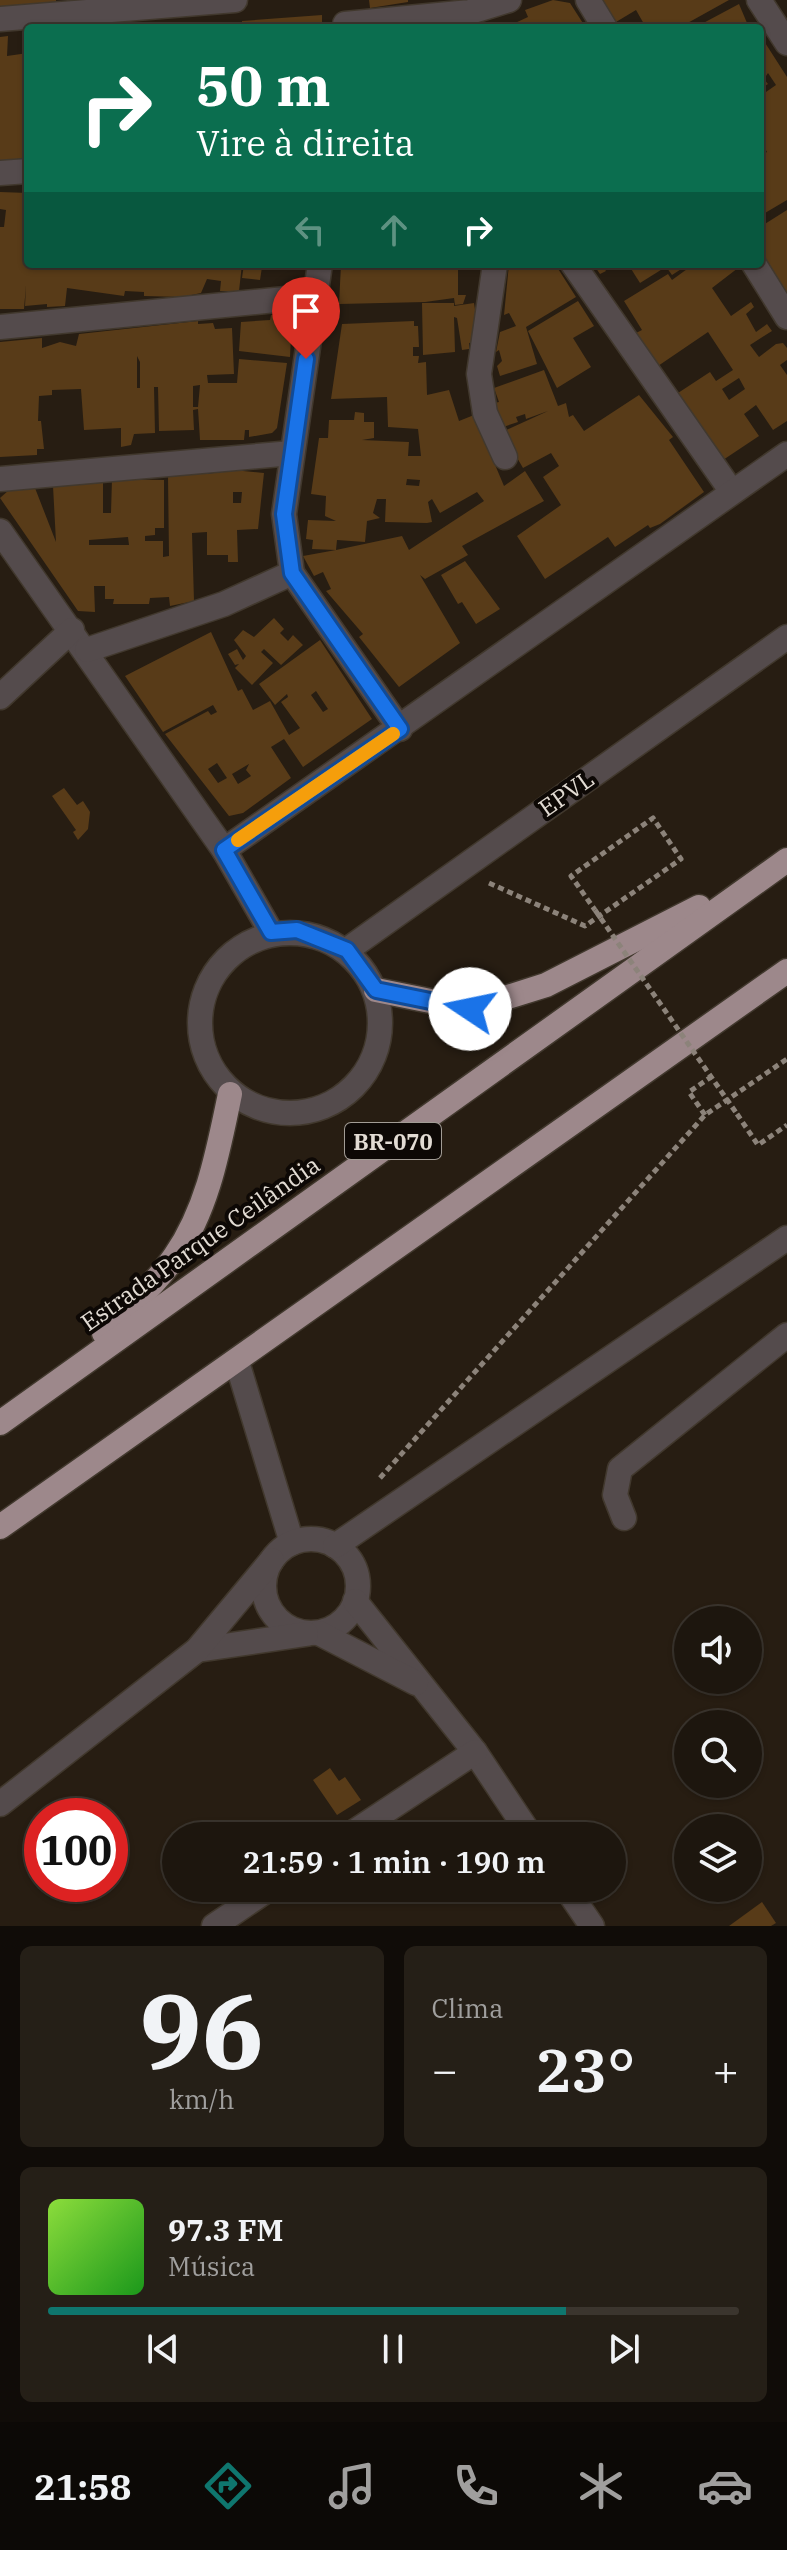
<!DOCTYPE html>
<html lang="pt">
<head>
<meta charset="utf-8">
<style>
  :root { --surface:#1d160e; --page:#251f17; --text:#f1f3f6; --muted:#a09f9e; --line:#3b352e; --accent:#0f766e }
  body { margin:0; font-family:"IBM Plex Serif",serif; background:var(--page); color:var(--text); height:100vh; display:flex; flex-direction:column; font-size:30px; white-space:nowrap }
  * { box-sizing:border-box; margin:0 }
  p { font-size:26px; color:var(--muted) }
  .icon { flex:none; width:44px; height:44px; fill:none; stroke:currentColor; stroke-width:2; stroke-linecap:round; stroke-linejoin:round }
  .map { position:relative; height:1926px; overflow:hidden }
  .drawer { display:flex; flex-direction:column; gap:20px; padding:20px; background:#100c08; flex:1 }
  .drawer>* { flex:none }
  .hud { position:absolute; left:24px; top:24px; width:740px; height:244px; border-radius:8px; box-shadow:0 2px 6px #0004,0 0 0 2px var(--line); background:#0b6e4f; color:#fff; overflow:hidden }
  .controls { position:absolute; left:674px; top:1606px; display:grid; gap:16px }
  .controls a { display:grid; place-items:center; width:88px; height:88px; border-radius:50%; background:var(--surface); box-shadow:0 2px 6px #0004,0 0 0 2px var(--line); font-size:40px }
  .speed { position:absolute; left:24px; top:1798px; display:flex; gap:16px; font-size:40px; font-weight:700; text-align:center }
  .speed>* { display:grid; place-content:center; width:104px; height:104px; border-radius:50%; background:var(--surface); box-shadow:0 2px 6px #0004,0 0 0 2px var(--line); line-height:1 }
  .speed .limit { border:12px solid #d22; background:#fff; color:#111 }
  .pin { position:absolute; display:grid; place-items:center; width:68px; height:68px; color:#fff; margin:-82px -34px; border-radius:50% 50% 50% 0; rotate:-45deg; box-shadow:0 0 8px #0007 }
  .pin .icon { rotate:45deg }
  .me { position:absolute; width:88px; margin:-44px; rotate:281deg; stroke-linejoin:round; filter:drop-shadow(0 0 6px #0008) }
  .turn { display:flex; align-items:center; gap:28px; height:168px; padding:0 40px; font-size:36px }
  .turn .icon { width:104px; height:104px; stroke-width:2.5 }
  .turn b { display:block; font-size:56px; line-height:68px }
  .lanes { display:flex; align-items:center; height:76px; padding:0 40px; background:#0003; justify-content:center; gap:40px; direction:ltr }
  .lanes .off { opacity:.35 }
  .big { font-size:60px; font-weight:600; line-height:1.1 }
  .drawer .widget { flex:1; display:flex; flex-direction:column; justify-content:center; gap:12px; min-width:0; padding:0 28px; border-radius:12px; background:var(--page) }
  .drawer .dial { align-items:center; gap:0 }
  .dial b { font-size:104px; line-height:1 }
  .song { display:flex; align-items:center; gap:24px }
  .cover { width:96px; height:96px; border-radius:12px; background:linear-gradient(135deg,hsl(90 70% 55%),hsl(120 70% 35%)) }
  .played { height:8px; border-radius:4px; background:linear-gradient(90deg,var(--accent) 75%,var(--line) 75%) }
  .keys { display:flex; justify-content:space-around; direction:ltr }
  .heat { display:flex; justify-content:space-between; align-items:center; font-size:44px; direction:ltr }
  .drawer .tiles { flex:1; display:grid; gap:20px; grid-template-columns:1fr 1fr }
  .widget:last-child { grid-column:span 2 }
  .trip { position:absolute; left:162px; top:1822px; width:464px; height:80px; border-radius:40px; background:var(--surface); box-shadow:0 2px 6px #0004,0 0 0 2px var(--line); font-weight:600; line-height:80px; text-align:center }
  .tabs { display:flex; height:128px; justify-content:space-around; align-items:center; background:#0c0906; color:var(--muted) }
  .tabs .icon { width:56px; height:56px }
  .tabs .selected { color:var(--accent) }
  .tabs b { font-size:36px; color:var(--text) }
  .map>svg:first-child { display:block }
  .building { fill:#583b18; fill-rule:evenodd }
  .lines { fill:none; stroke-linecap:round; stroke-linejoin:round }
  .minor-casing { stroke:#41382d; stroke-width:27 }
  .highway-casing { stroke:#41382d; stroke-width:27 }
  .path { stroke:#8c837a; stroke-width:5; stroke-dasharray:6 4; stroke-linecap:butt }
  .minor { stroke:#544b4c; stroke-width:24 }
  .highway { stroke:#9d888b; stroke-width:24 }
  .path-bridge { stroke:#8c837a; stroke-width:5; stroke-dasharray:6 4; stroke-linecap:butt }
  .route-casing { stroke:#114b97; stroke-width:20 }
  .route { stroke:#1a73e8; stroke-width:14 }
  .slow { stroke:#f59e0b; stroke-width:14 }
  .labels { text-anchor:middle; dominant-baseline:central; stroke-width:8; stroke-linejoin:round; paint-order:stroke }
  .shield { fill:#0d0805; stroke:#a29c95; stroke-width:2 }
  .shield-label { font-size:22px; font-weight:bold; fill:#e2dbd3 }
  .street-label { font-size:24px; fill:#e2dbd3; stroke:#0d0805 }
</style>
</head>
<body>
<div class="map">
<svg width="787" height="1926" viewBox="0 0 787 1926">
  <rect width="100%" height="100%" fill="#271d12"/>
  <g class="building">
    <polygon points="0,0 56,0 56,3 0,8"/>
    <polygon points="369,0 408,0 408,2 370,8"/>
    <polygon points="553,0 570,3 586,28 504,28 528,17 525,10"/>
    <polygon points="602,0 729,0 684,25 686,28 638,28 644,24 636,10 616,22"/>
    <polygon points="739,4 747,23 737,28 694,28"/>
    <polygon points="322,15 322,28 242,28 242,21"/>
    <polygon points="203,24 203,28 177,28 177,26"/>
    <polygon points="760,35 787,77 787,200 760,216 760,156 767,152 760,140 760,96 776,85 768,73 764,79 768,84 760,89"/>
    <polygon points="8,36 7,56 28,53 28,158 0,161 0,37"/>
    <polygon points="0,192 28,193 28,264 242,264 239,291 220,291 221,281 207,279 201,293 182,297 144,296 144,292 125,291 124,296 67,288 65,306 47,307 47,304 25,306 26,285 24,309 0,309 0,227 4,227 6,210 0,209"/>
    <polygon points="787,210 787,296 761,255 764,254 760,247 760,227"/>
    <polygon points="244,264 283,264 282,269 262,267 260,280 242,278"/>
    <polygon points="475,264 458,268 458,295 466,295 463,304 455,305 454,298 425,302 339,304 341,265 345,264"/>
    <polygon points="509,264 555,264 576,297 526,327 537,364 500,376 497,366 502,361 499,350 496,352 500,332 516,326 509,313 504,315"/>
    <polygon points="593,264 607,264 603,266 606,271 600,274"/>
    <polygon points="628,264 662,264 664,268 640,283"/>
    <polygon points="664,264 689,264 672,275"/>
    <path d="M 694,264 L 735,264 L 738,268 L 712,288 L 731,316 L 751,302 L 754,307 L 746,314 L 756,332 L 767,324 L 772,331 L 750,345 L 759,357 L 776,344 L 783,343 L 787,348 L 787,360 L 780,365 L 787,375 L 787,421 L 773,430 L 756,405 L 744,414 L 759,436 L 723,460 L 678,393 L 710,372 L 716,381 L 733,370 L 708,332 L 658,366 L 636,333 L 642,330 L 624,301 L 668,274 L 672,280 ZM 739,378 L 745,389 L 729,400 L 722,389 Z"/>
    <polygon points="578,301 594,326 573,338 591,367 557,388 528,331"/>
    <polygon points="422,303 454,303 454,306 474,303 480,342 469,343 469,349 462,350 457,318 454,317 455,352 423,355"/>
    <polygon points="271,315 292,316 290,357 239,351 241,322 270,320"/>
    <path d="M 198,321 L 198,324 L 213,323 L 215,329 L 232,328 L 234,374 L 207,375 L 208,383 L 237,383 L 239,359 L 287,363 L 277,428 L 272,433 L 249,437 L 249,430 L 245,430 L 244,440 L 200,440 L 198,409 L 193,410 L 194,430 L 159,431 L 158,387 L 154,387 L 155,433 L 134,434 L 131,445 L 121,447 L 121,428 L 84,430 L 81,389 L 52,390 L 52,395 L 39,396 L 38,421 L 41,421 L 44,449 L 37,449 L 37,455 L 0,457 L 0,342 L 42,338 L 42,348 L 60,342 L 76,346 L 79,334 ZM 137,356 L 140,362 L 140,388 L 137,388 ZM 200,385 L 198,407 L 193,407 L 193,386 Z"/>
    <path d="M 414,321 L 414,326 L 418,326 L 419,347 L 413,347 L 413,356 L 419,356 L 418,363 L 426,362 L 427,395 L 449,390 L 459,421 L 474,415 L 504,486 L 525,471 L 544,501 L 462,546 L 468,555 L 425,579 L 420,575 L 460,643 L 399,687 L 359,637 L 363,634 L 326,591 L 331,589 L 323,572 L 314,576 L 303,556 L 336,550 L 312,549 L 313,540 L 306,539 L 308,520 L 336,521 L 325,516 L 326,496 L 311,494 L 319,438 L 328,438 L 329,420 L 354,420 L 355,412 L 364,413 L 364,422 L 374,422 L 374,438 L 362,440 L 409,442 L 408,456 L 421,456 L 418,429 L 388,427 L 387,397 L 331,399 L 342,324 ZM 407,479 L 420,480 L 419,486 L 406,485 ZM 477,492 L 484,501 L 409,550 L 402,536 L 336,550 L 337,540 L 365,542 L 367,521 L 380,518 L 373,513 L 377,499 L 386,499 L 385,522 L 427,523 L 432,522 L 428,502 L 432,499 L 440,513 Z"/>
    <polygon points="544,370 558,406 566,403 569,417 573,415 584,431 639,395 673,437 669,440 704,492 660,524 650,528 648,525 615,547 608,537 545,579 517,536 561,505 543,477 559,466 551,453 523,468 502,432 548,411 526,419 525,414 516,417 518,422 500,428 494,403 499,402 494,388"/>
    <path d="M 207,470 L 207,474 L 233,470 L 264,473 L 258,529 L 237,530 L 238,562 L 228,562 L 228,555 L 207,555 L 207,532 L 192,533 L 194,601 L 170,606 L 169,597 L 150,598 L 149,604 L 113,604 L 114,599 L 105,599 L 105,586 L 94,586 L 95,612 L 78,611 L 0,498 L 9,490 L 35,488 L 56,542 L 53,486 L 103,482 L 103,513 L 111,513 L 112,479 L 164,480 L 164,528 L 155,528 L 155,535 L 145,536 L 145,541 L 163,541 L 163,557 L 169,556 L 168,476 ZM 233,492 L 242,492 L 241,503 L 233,503 ZM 128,537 L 129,545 L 89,545 L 89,540 Z"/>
    <polygon points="465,561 500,609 476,624 462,602 458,604 441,575"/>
    <polygon points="274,618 284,629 280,633 288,641 293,635 303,645 281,665 264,649 261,652 273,663 252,685 235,668 239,664 235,665 228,654 237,649 243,660 246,656 234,640 243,630 254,637"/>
    <path d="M 211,632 L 238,691 L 242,689 L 253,710 L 270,701 L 289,735 L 300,728 L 281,702 L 288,697 L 287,694 L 275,705 L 259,684 L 320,640 L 372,719 L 303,767 L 284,739 L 271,747 L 291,778 L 243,813 L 229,816 L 165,734 L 208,711 L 211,715 L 217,712 L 213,705 L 163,732 L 125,676 ZM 316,691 L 328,709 L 323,712 L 311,695 ZM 217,763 L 227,778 L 218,783 L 208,769 ZM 249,764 L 246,770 L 251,776 L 238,784 L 232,774 Z"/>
    <polygon points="64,788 77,805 83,801 90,812 88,829 78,840 73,832 76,830 52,796"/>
    <polygon points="330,1768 339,1781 345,1777 361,1800 337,1815 313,1780"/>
    <polygon points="762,1902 776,1923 771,1926 729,1926"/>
  </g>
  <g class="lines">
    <g class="minor-casing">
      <g id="minor">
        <polyline points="588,0 605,28"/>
        <polyline points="759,0 787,43"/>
        <polyline points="0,19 235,0"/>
        <polyline points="345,24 470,12 509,0"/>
        <polyline points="0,173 28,171"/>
        <polyline points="320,264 284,514 292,573 400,729"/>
        <polyline points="495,264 479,374 485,413 505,457"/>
        <polyline points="573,264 732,492"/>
        <polyline points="754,264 787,317"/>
        <polyline points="0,327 316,296"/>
        <polyline points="0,479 292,453"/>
        <polyline points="0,531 224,850 271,932"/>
        <polyline points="87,650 224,604 292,573"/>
        <polyline points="0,697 72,630"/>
        <polyline points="224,850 787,454"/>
        <circle cx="290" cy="1023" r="90"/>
        <polyline points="347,950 787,637"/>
        <polyline points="237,1362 292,1543"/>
        <polyline points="624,1518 615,1495 620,1469 787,1335"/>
        <circle cx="311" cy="1586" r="47"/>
        <polyline points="335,1546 787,1238"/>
        <polyline points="355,1601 475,1752 531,1836"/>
        <polyline points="319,1633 416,1683"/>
        <polyline points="197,1650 306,1634"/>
        <polyline points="0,1804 197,1650 272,1560"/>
        <polyline points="348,1836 475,1752"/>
        <polyline points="566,1888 592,1926"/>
        <polyline points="214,1926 270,1888"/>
      </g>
    </g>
    <g class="highway-casing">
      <g id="highway">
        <polyline points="376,990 470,1009 546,985 699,907"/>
        <path d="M 104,1333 C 127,1308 156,1284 175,1256 C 208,1208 218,1151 230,1094"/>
        <polyline points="0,1423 787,860"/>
        <polyline points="0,1527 787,971"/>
      </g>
    </g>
    <g class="path">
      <polyline points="489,883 585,926 681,859 653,818 571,876 595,910"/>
      <polyline points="737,1114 758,1145 787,1125"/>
      <polyline points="705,1115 689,1092 711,1077"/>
      <polyline points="380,1478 705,1115 787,1059"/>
    </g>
    <use href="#minor" class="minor"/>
    <use href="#highway" class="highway"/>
    <polyline class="path-bridge" points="595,910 737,1114"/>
  </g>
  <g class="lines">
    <g class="route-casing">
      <polyline id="route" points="306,359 284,514 292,573 400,729 224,850 271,932 297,930 347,950 376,990 470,1009"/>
    </g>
    <use href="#route" class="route"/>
    <polyline class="slow" points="238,840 393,734"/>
  </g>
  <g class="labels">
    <rect class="shield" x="345" y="1123" width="96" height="36" rx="6"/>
    <g class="shield-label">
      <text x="393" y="1141">BR-070</text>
    </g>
    <g class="street-label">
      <text transform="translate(566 793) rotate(-35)">EPVL</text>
      <text transform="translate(200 1243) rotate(-35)">Estrada Parque Ceilândia</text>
    </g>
  </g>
</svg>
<div class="controls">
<a><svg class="icon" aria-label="sound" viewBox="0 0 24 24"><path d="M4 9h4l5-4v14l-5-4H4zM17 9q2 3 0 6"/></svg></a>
<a><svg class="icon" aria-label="search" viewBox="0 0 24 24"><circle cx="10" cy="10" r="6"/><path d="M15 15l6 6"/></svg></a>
<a><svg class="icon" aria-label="layers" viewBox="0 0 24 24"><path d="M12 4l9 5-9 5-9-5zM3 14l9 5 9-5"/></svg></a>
</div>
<div class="speed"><div class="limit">100</div></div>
<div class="pin" style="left:306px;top:359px;background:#d93025"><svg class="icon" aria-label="arrive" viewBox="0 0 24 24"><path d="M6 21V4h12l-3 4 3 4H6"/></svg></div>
<svg class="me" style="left:470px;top:1009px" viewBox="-20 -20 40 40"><circle r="19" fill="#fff"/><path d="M0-13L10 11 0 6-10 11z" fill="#1a73e8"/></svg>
<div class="trip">21:59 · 1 min · 190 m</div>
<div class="hud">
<div class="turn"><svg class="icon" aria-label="right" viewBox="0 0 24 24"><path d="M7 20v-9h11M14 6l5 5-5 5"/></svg><div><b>50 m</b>Vire à direita</div></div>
<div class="lanes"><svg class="icon off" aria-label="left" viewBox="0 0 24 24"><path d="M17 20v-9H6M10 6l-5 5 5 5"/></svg><svg class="icon off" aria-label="ahead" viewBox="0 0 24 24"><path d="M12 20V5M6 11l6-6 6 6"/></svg><svg class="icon" aria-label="right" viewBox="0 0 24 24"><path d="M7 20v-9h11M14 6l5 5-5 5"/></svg></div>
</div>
</div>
<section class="drawer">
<div class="tiles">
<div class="widget dial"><b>96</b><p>km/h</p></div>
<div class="widget"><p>Clima</p>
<div class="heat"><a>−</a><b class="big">23°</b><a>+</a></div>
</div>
<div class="widget">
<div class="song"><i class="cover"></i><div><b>97.3 FM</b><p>Música</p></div></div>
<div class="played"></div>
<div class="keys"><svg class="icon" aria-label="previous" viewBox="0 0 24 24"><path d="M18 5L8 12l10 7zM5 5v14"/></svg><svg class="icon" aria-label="pause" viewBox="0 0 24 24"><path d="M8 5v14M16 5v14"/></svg><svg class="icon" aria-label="next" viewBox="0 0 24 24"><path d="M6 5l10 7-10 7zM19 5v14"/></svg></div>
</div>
</div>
</section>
<nav class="tabs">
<b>21:58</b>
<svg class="icon selected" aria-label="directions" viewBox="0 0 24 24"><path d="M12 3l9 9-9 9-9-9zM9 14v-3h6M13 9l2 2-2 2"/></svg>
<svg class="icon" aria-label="music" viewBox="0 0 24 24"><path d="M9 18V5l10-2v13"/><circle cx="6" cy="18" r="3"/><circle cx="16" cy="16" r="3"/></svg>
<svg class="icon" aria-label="phone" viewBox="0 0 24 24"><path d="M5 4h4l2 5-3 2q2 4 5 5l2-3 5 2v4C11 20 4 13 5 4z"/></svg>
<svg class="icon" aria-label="climate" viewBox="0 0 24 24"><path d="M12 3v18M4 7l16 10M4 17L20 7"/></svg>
<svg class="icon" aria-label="car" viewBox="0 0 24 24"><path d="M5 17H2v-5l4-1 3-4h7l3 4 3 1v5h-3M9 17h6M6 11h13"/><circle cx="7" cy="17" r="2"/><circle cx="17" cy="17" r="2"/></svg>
</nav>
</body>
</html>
